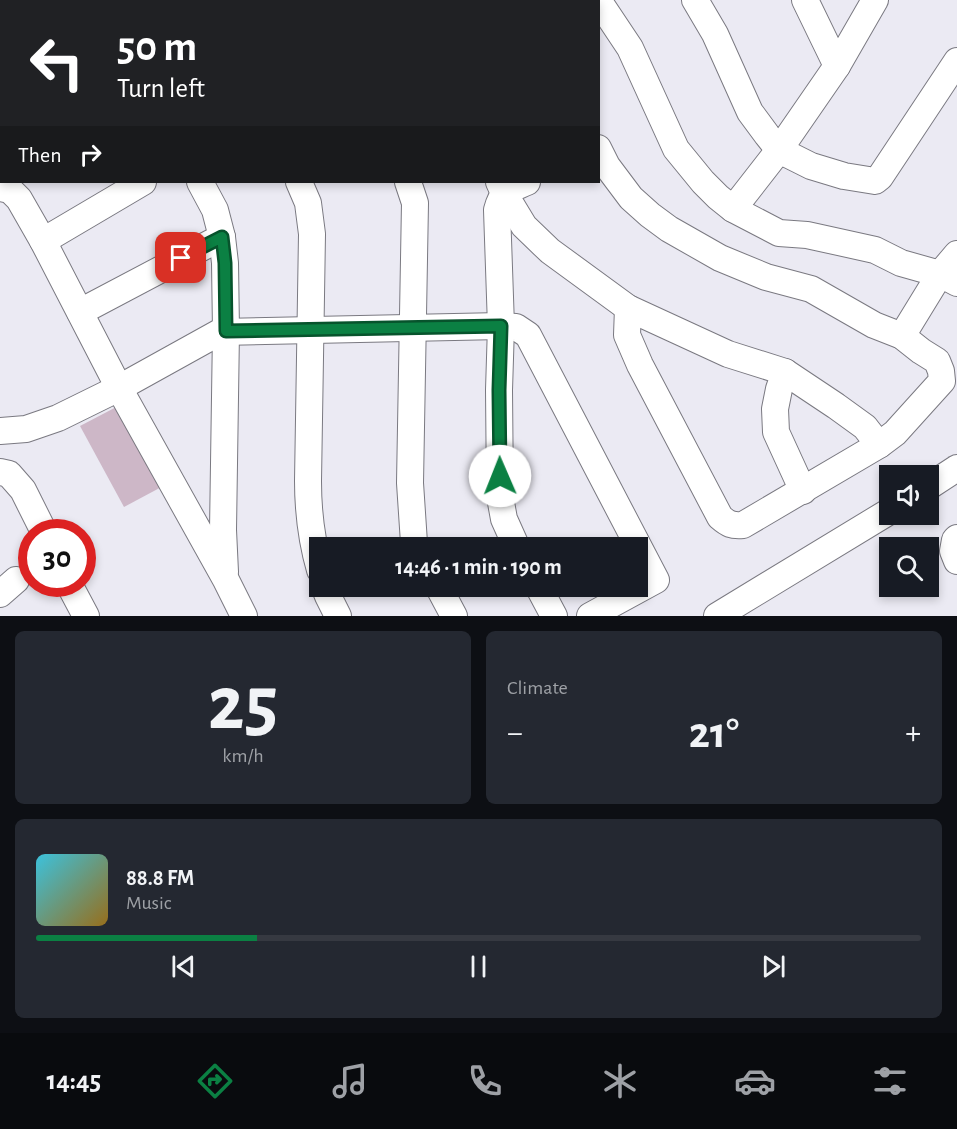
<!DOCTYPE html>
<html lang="en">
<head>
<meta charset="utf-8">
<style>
  :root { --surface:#171b24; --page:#242831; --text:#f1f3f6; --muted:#9ea1a6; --line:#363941; --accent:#0b8043 }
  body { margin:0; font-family:"Alegreya Sans",sans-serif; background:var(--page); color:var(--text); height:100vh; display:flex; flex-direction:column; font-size:22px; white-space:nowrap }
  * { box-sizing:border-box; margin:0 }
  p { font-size:20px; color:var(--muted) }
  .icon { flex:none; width:33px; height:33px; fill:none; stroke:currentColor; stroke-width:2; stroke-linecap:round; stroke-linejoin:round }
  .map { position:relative; height:616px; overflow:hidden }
  .panel { display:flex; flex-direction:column; gap:15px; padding:15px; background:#0d0f14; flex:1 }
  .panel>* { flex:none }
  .hud { position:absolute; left:0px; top:0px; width:600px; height:183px; box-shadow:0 3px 9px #0003; background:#202124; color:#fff; overflow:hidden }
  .fabs { position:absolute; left:879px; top:465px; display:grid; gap:12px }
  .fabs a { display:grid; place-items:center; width:60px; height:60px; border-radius:0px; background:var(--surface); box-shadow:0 3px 9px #0003; font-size:30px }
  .speed { position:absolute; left:18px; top:519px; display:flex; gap:12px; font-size:30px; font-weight:700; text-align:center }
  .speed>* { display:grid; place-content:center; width:78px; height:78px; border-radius:50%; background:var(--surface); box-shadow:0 3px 9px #0003; line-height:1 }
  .speed .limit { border:9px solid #d22; background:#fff; color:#111 }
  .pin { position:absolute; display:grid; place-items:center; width:51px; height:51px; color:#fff; margin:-26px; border-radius:12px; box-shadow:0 3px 9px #0006 }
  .me { position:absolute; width:66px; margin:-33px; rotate:359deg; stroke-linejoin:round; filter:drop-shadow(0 0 4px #0008) }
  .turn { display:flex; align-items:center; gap:21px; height:126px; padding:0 18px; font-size:27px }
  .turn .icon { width:78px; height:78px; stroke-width:2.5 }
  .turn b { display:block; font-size:42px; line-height:51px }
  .then { display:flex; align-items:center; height:57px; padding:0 18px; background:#0003; gap:12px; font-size:22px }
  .big { font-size:45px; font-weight:700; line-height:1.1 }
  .panel .tile { flex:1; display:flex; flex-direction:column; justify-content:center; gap:9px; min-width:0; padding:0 21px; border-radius:9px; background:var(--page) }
  .panel .dial { align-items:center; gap:0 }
  .dial b { font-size:78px; line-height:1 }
  .song { display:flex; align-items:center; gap:18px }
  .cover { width:72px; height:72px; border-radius:9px; background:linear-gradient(135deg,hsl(190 70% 55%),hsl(40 70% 35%)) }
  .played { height:6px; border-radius:3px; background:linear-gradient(90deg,var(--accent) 25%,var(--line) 25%) }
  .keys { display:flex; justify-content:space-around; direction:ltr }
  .heat { display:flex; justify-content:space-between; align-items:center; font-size:33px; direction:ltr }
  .panel .tiles { flex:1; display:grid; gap:15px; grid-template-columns:1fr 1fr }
  .tile:last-child { grid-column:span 2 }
  .trip { position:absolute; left:309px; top:537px; width:339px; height:60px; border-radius:0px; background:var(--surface); box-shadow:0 3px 9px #0003; font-weight:700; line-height:60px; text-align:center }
  .dock { display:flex; height:96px; justify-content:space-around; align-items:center; background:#090b0e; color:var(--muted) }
  .dock .icon { width:42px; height:42px }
  .dock .active { color:var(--accent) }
  .dock b { font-size:27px; color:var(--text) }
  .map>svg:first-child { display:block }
  .green { fill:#cdb7c7 }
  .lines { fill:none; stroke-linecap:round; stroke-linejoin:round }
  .minor-casing { stroke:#7a7981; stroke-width:28 }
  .minor { stroke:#fff; stroke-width:26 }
  .route-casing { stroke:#07532c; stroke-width:15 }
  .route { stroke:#0b8043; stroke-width:10 }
</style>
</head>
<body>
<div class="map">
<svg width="957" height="616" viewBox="0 0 957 616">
  <rect width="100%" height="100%" fill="#ebeaf3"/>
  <polygon class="green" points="124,403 167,484 124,507 80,426"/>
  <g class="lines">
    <g class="minor-casing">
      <g id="minor">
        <polyline points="102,0 103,2"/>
        <polyline points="212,0 213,2"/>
        <polyline points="309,0 310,2"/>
        <polyline points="410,0 411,2"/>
        <polyline points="598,0 630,48 676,149 703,182 718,197 733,209 779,233 807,235 875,250 901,263 940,274 957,283"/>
        <polyline points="695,0 715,34 750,112 767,135 779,150 811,166 844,176 875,181 880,177 957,61"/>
        <polyline points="805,0 837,66"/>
        <polyline points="69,2 71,0"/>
        <polyline points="242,2 245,0"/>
        <polyline points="535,2 537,0"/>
        <polyline points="0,58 2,56"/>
        <path d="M 598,148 L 607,166 L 631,198 L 650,215 L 669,229 L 720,258 L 766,277 L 811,289 L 874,325 L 902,336 L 921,351 L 937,361 L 941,371 L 942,381 L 895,433 L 879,445 L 743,525 C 732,526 728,524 720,517 L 640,365 L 627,335 L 628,308"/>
        <polyline points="200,182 215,210 222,237 225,263 226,331 223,530 225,572"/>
        <path d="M 299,182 L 308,203 L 312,234 L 308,481 C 308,513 311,539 320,570"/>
        <polyline points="408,182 415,203 410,483 414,543 416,548"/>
        <polyline points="499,182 504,193 524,226 550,251 628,308 728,354 785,372 836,406 865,427 879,445"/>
        <polyline points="0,188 10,190 19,199 43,241 119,388 226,580 244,616"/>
        <polyline points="733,209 779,150 837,66 875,0"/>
        <polyline points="43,241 143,182"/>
        <polyline points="80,312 222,237"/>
        <polyline points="902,336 940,274 957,254"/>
        <polyline points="785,372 779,389 775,409 776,432 803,491"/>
        <polyline points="0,431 26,429 58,418 119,388 220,332 501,326 516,327 528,335 656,580 590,616"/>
        <polyline points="0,472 9,474 23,490 44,532"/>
        <polyline points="928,487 957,468"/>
        <polyline points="957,538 955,540 953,551 957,561"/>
        <path d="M 517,548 L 504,519 L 500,497 L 499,390 L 501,326 L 497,210 C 502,190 509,190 527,182"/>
        <polyline points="69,584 86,616"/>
        <polyline points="324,586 328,596 338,616"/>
        <polyline points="438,586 454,616"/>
        <polyline points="538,586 554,616"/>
        <polyline points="0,594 16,580"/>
        <polyline points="717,616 890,511"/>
      </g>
    </g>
    <use href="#minor" class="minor"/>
  </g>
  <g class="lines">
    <g class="route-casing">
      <polyline id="route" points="181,258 222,237 225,263 226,331 501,326 499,390 500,476"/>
    </g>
    <use href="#route" class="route"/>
  </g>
</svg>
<div class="fabs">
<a><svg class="icon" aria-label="sound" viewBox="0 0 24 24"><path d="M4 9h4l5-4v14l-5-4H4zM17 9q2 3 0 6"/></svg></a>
<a><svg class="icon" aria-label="search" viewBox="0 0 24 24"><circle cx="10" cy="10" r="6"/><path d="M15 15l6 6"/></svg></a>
</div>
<div class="speed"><div class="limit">30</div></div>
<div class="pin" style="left:181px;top:258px;background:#d93025"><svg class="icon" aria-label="arrive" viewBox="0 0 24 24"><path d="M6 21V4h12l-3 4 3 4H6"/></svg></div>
<svg class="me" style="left:500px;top:476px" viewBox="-20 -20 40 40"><circle r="19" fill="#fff"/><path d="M0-13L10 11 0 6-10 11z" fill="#0b8043"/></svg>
<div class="trip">14:46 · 1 min · 190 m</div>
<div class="hud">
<div class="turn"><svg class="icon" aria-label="left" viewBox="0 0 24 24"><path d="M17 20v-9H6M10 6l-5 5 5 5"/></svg><div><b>50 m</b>Turn left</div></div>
<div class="then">Then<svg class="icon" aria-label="right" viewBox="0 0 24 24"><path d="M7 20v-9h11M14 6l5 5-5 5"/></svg></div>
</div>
</div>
<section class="panel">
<div class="tiles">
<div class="tile dial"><b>25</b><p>km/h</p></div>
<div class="tile"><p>Climate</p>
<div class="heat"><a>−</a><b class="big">21°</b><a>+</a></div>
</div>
<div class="tile">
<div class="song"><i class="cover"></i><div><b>88.8 FM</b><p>Music</p></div></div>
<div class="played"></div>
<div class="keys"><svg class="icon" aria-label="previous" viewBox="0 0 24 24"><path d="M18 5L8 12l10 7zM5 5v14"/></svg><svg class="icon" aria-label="pause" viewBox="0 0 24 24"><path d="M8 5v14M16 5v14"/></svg><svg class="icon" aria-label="next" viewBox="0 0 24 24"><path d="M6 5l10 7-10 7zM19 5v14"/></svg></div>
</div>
</div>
</section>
<nav class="dock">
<b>14:45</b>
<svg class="icon active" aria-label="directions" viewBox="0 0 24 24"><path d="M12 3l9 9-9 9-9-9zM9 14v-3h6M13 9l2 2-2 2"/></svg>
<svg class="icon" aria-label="music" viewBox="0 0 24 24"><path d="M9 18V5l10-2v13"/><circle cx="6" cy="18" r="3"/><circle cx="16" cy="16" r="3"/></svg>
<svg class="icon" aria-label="phone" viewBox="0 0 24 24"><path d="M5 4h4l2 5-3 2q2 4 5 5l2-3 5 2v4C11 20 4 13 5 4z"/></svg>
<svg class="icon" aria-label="climate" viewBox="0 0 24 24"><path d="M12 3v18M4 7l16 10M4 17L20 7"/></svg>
<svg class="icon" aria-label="car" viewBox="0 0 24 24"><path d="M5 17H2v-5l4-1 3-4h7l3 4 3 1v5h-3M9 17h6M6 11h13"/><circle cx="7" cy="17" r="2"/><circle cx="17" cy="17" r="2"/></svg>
<svg class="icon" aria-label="filters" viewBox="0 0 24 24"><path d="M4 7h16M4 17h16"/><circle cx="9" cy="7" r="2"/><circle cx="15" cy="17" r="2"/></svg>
</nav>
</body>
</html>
